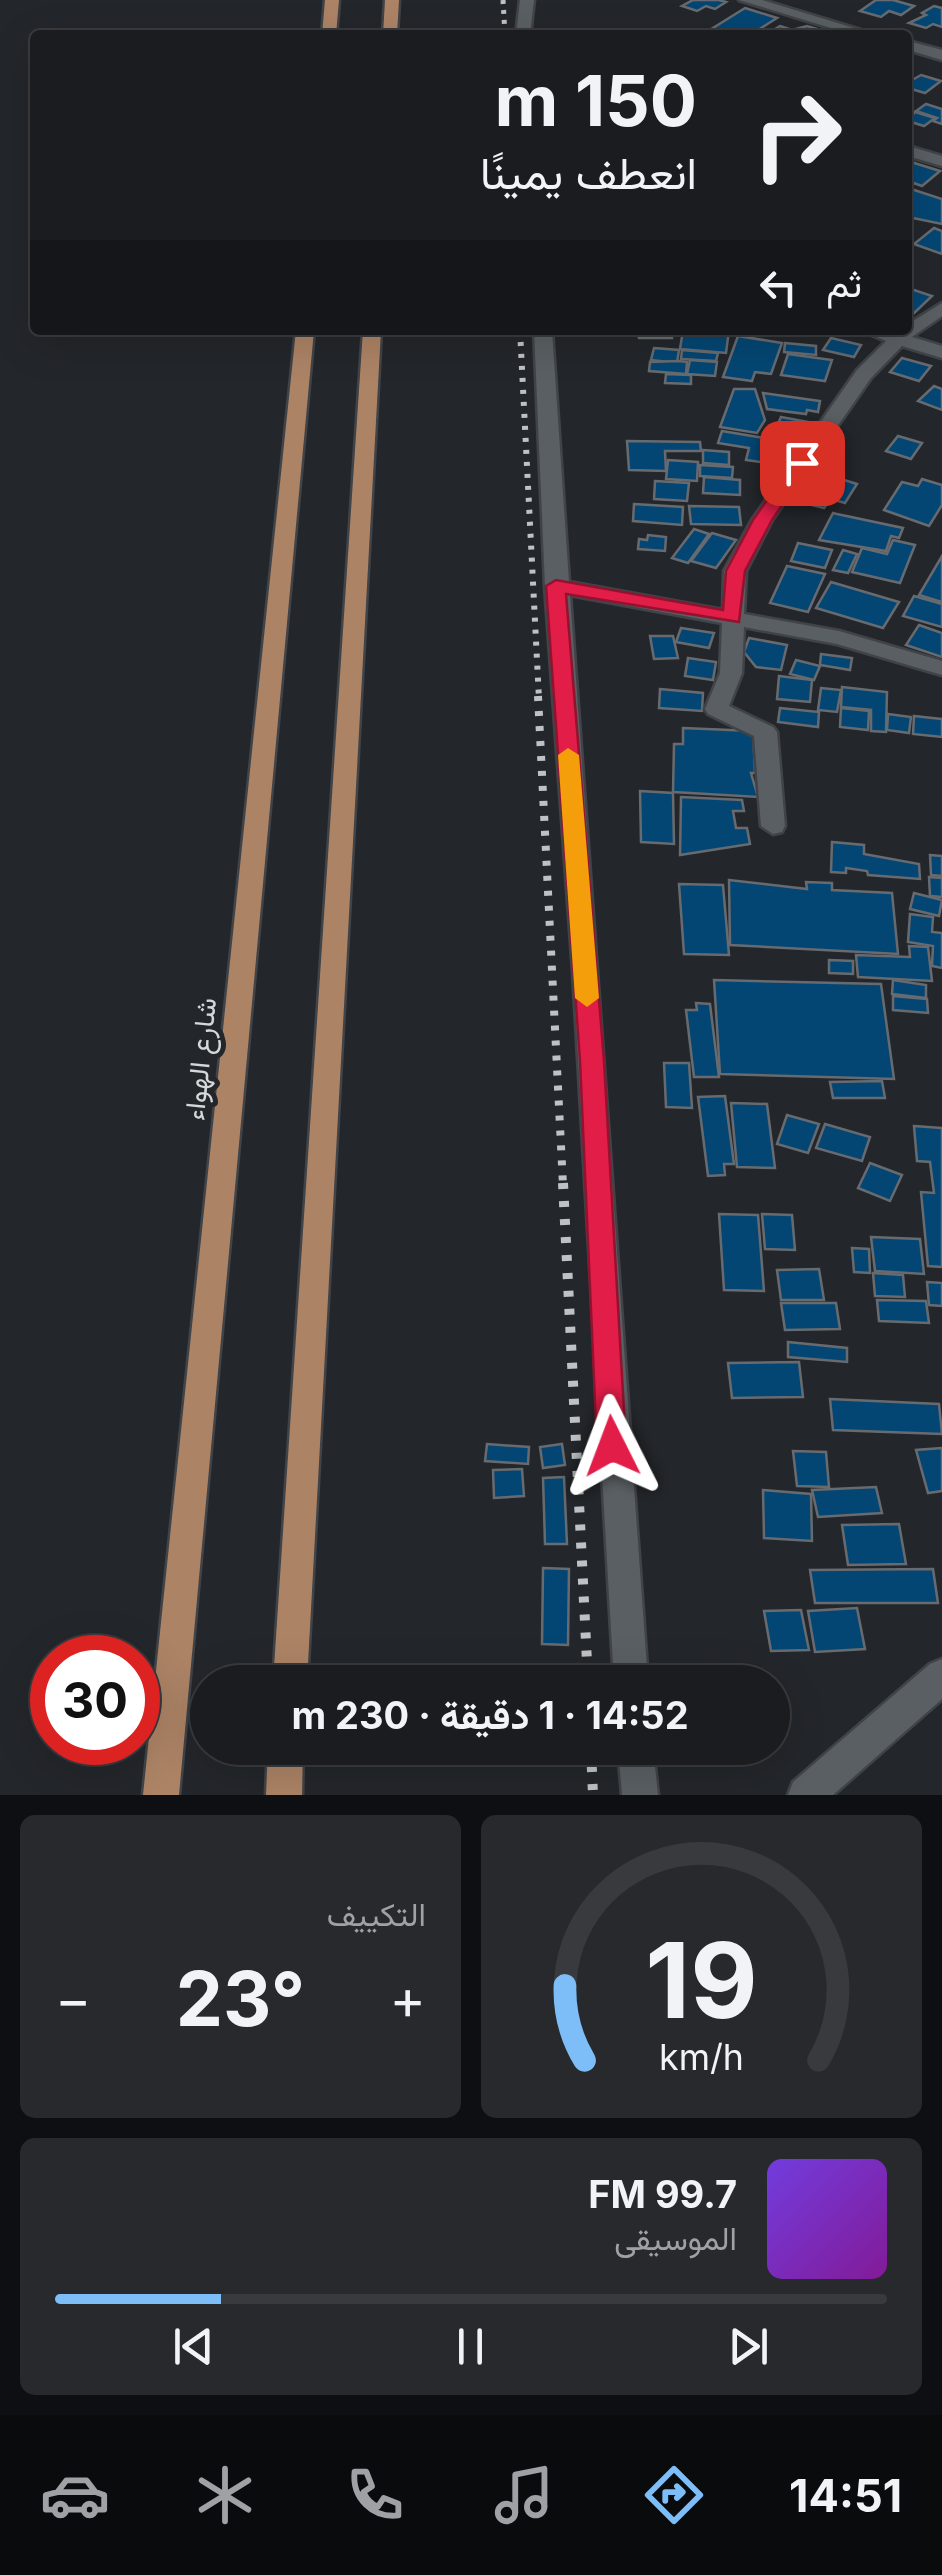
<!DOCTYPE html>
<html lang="ar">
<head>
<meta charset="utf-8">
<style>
  :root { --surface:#1a1c20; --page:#27292d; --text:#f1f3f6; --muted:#9fa1a5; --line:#383a3e; --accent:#7dbef9 }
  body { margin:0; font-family:Inter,Vazirmatn,sans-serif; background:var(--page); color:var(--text); direction:rtl; height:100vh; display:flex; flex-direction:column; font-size:38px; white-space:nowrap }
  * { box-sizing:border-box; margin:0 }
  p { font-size:32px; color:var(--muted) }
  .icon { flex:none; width:55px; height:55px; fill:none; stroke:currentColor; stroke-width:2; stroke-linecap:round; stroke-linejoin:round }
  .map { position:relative; height:1795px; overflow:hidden; direction:ltr }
  .drawer { display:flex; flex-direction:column; gap:20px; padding:20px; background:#0e0f12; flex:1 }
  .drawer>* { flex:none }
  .hud { position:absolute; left:30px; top:30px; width:882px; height:305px; border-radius:10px; box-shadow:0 10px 40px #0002,0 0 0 2px var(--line); direction:rtl; background:#1a1c20; color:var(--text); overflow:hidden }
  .speed { position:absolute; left:30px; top:1635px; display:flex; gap:20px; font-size:50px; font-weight:700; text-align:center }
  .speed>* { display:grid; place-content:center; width:130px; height:130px; border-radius:50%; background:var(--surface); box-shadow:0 10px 40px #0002,0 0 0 2px var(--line); line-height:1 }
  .speed .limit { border:15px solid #d22; background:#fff; color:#111 }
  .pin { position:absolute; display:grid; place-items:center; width:85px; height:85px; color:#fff; margin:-42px; border-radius:20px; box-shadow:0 5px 15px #0006 }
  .me { position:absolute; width:110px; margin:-55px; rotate:357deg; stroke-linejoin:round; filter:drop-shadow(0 0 8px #0008) }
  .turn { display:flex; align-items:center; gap:35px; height:210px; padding:0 50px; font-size:45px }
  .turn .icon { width:130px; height:130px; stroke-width:2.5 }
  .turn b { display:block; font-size:70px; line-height:85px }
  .then { display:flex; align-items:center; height:95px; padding:0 50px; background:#0003; gap:20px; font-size:38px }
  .big { font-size:75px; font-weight:700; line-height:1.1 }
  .drawer .widget { flex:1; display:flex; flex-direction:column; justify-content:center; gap:15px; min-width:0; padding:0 35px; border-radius:15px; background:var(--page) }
  .drawer .dial { align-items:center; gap:0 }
  .dial svg { height:260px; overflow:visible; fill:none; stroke:var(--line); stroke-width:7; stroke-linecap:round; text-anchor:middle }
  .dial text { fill:var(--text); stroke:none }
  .song { display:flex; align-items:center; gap:30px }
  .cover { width:120px; height:120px; border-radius:15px; background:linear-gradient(135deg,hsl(260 70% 55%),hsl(290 70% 35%)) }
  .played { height:10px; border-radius:5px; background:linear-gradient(90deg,var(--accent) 20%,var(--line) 20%) }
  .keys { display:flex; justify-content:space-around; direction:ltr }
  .heat { display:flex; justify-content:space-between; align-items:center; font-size:55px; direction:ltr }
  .drawer .tiles { flex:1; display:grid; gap:20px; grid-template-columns:1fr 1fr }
  .widget:last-child { grid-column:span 2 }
  .trip { position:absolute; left:190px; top:1665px; width:600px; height:100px; border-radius:50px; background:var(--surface); box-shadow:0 10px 40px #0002,0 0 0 2px var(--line); font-weight:700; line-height:100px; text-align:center; direction:rtl }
  .tab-bar { display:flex; height:160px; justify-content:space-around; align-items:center; background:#0a0b0d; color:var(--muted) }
  .tab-bar .icon { width:70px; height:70px }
  .tab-bar .active { color:var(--accent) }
  .tab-bar b { font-size:45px; color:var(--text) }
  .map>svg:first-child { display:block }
  .building { fill:#044673; stroke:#676b6f; stroke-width:2.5 }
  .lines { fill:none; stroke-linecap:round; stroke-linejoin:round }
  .street-casing { stroke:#404347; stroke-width:5 }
  .primary-casing { stroke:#404347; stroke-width:5 }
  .street { fill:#5a5f63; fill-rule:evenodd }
  .primary { fill:#ac8365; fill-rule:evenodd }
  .rail-far3 { stroke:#bfc2c4; stroke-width:5; stroke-dasharray:4 6; stroke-linecap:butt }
  .rail-far2 { stroke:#bfc2c4; stroke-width:6; stroke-dasharray:4 8; stroke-linecap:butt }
  .rail-far1 { stroke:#bfc2c4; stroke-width:8; stroke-dasharray:5 10; stroke-linecap:butt }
  .rail { stroke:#bfc2c4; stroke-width:10; stroke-dasharray:6 12; stroke-linecap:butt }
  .route { fill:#e11d48; stroke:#92132f; stroke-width:2.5 }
  .slow { fill:#f59e0b }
  .labels { text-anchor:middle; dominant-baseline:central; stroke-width:10; stroke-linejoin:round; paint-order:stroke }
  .street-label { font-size:28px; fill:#d5d8da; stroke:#23262a }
</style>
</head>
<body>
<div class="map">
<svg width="942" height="1795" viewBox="0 0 942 1795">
  <rect width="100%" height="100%" fill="#23262a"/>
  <g class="building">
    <polygon points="693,0 719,0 726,2 715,9 706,6 697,11 682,6"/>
    <polygon points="876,0 893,0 914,6 901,15 889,11 881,17 860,11"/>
    <polygon points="934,6 942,8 942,27 933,24 926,28 909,23 926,15 922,13"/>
    <polygon points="745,8 777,18 750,35 705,33"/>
    <polygon points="780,26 792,30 807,26 824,31 818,35 765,35"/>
    <polygon points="921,75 941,81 925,93 908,88 908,77 914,79"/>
    <polygon points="926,104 942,109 942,124 933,121 937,118 916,111"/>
    <polygon points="915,112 935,118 924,126 908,121"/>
    <polygon points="908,161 940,171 922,186 908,181"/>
    <polygon points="908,188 942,199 942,224 908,217"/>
    <polygon points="934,228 942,231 942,254 914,244"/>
    <polygon points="908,288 932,296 910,317 908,316"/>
    <polygon points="637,330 671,330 672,338 639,338"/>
    <polygon points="683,330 729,330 726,353 680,349"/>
    <polygon points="738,336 782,343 771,374 755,372 752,381 723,377"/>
    <polygon points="831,338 861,345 854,357 823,350"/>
    <polygon points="785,343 816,346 816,355 784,352"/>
    <polygon points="654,348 679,350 677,363 651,360"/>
    <polygon points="682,350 718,353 716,361 681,359"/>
    <polygon points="788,354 832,360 825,381 781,375"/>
    <polygon points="902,358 931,366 919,381 890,372"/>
    <polygon points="690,360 717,362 715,376 687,374"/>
    <polygon points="679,361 687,362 686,374 649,371 650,362"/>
    <polygon points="666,374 691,375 691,384 665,383"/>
    <polygon points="934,386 942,389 942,410 918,401"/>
    <polygon points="734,389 755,389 765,420 757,433 720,427"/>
    <polygon points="763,393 820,401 818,412 807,410 806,414 767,409"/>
    <polygon points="781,417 808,422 801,443 772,438"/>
    <polygon points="722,431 801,444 797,454 779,451 775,464 746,460 749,448 718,443"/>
    <polygon points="898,436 922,443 911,459 886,451"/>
    <polygon points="627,441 700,442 701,451 665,451 666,471 629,470"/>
    <polygon points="703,450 729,452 729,465 703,463"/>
    <polygon points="668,460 698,462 697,481 666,479"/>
    <polygon points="700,465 733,467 732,478 700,476"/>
    <polygon points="828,475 857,484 845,503 831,499 824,508 808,504"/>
    <polygon points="704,477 740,480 740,495 703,493"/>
    <polygon points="922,479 942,485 942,505 929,526 884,510 902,482 918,486"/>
    <polygon points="655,481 689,483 687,501 654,499"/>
    <polygon points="634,504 683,507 682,525 633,521"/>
    <polygon points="689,506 739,507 741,525 691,524"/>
    <polygon points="833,513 837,514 903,528 899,538 891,536 886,551 819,540"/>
    <polygon points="694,529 709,534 688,563 672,558"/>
    <polygon points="712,533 736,540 716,568 691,561"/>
    <polygon points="648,535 666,537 665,551 638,549 639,539 647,540"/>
    <polygon points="893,540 915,545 900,583 852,572 862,548 887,554"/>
    <polygon points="798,543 832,550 825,568 791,561"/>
    <polygon points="843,550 857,554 848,573 833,570"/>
    <polygon points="942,556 942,602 919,595"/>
    <polygon points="787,566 825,574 808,612 770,603"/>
    <polygon points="831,582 899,602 883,628 816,608"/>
    <polygon points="914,596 942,604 942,627 903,616"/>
    <polygon points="919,625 942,633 942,657 906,645"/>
    <polygon points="681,628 714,633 709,648 676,642"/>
    <polygon points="650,636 673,636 678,658 654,659"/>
    <polygon points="749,638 787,645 781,670 756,667 744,652"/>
    <polygon points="821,654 852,658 850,670 820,665"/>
    <polygon points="688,658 716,662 713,680 685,676"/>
    <polygon points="796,660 820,666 814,680 790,674"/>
    <polygon points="779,676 812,680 810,702 777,699"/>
    <polygon points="842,687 887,692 886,732 871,731 871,710 841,707"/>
    <polygon points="821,688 841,690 837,712 818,710"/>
    <polygon points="660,689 703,693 702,711 659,708"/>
    <polygon points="780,708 819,712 818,727 778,722"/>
    <polygon points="841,708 869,711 868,730 840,727"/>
    <polygon points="888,714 911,717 909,733 887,730"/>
    <polygon points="914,716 942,719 942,737 913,734"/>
    <polygon points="683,728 753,731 755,773 751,773 758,797 673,792 674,744 683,744"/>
    <polygon points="640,791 673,793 674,844 641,842"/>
    <polygon points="681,797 742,800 744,811 733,811 736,828 747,828 750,844 680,855"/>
    <polygon points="832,842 864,845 864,854 919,864 920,879 868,875 867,871 846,868 846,873 831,872"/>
    <polygon points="930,855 942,856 942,876 931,875"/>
    <polygon points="929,877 942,878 942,897 930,896"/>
    <polygon points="729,880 807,889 806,882 832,883 832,890 892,893 898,954 730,945"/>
    <polygon points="679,884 723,885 729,955 684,954"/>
    <polygon points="914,893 942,900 939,916 910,909"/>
    <polygon points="910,914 933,917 932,932 942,933 942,968 932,966 933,946 908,942"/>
    <polygon points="909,946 928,947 932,981 858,977 856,955 910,957"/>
    <polygon points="829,960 853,961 853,974 829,973"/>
    <polygon points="714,980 881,984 894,1079 720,1074"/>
    <polygon points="893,980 926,985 926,998 892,994"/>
    <polygon points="893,996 927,999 928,1013 893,1010"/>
    <polygon points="696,1003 710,1004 719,1077 694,1077 686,1010 697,1010"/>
    <polygon points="664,1063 689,1063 692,1108 666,1107"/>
    <polygon points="882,1081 885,1098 833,1098 830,1082"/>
    <polygon points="725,1096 734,1164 724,1164 725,1175 708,1176 698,1097"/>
    <polygon points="731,1103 767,1104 775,1168 737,1167"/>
    <polygon points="787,1115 819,1124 808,1153 777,1144"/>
    <polygon points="825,1124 870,1137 862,1161 816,1148"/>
    <polygon points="914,1126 942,1128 942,1267 928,1266 921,1192 934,1193 930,1162 917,1161"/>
    <polygon points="870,1163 902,1175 890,1201 858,1188"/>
    <polygon points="719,1214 758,1215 764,1291 724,1290"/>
    <polygon points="762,1214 792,1215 795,1250 765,1249"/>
    <polygon points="871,1237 920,1239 924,1274 875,1271"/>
    <polygon points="852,1248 869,1249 870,1273 854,1272"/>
    <polygon points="819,1269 824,1300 781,1300 777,1270"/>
    <polygon points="873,1273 903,1275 905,1297 875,1296"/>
    <polygon points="927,1282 942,1283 942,1306 929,1305"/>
    <polygon points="877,1300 926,1301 929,1323 879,1321"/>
    <polygon points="781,1303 836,1303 840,1329 785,1330"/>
    <polygon points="788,1342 847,1348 847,1362 788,1357"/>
    <polygon points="799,1362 803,1397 732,1398 728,1363"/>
    <polygon points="830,1399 939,1404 942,1434 833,1430"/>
    <polygon points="487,1444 529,1447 528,1464 485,1461"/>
    <polygon points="562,1444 565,1465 543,1468 540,1447"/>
    <polygon points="942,1448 942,1491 928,1493 916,1450"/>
    <polygon points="793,1451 826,1452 829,1487 797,1486"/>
    <polygon points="522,1469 524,1496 494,1498 493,1470"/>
    <polygon points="564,1477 567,1544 545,1544 543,1478"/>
    <polygon points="876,1487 882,1513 818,1517 812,1490"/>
    <polygon points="763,1490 811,1494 812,1541 764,1538"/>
    <polygon points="899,1524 906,1564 848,1565 842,1525"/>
    <polygon points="543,1568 569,1569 568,1645 542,1644"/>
    <polygon points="933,1569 938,1603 815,1603 810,1570"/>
    <polygon points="857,1608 865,1649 815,1652 808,1611"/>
    <polygon points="801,1610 809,1650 771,1651 764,1611"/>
  </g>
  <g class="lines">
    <g class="street-casing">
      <g id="street">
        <polygon points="520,0 534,0 530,35 516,35"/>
        <polygon points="739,0 762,0 877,35 854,35"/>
        <polygon points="908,41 942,50 942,60 908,50"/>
        <polygon points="908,146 942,156 942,166 908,156"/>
        <polygon points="942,303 942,316 912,337 942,346 942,358 902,346 871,378 772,520 746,571 744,614 839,631 942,661 942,675 837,644 744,627 742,673 729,706 773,727 777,732 785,826 782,832 773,834 761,826 754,736 708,714 705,709 720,673 722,623 570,595 648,1682 614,1682 573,971 545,586 534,330 552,330 569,582 723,610 724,571 752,520 857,370 886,341 860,330 908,330 908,324"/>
        <polygon points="942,1659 942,1699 833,1795 788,1795 793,1782 930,1664"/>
        <polygon points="618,1748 653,1748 658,1795 622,1795"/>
      </g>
    </g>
    <g class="primary-casing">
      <g id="primary">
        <polygon points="325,0 339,0 336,35 322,35"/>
        <polygon points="385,0 399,0 397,35 383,35"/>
        <polygon points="296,330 314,330 179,1795 143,1795"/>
        <polygon points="363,330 381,330 307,1682 273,1682"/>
        <polygon points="268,1748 303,1748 302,1795 266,1795"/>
      </g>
    </g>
    <use href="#street" class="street"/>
    <use href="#primary" class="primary"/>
    <polyline class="rail-far3" points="503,0 505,35"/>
    <polyline class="rail-far2" points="520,330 539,699"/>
    <polyline class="rail-far1" points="538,696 563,1185"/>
    <g class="rail">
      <polyline points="563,1183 588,1682"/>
      <polyline points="591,1748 593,1795"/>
    </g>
  </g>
  <polygon class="route" points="802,458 811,463 772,520 745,571 739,622 566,594 604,1061 626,1446 622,1456 612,1459 602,1456 597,1446 580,1061 546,586 556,580 723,610 726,571 753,520 796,459"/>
  <polygon class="slow" points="568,748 579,755 599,998 587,1007 575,998 558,755"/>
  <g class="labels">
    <g class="street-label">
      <text transform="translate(200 1059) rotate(-84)">شارع الهواء</text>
    </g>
  </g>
</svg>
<div class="speed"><div class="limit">30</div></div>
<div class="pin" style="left:802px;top:463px;background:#d93025"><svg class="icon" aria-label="arrive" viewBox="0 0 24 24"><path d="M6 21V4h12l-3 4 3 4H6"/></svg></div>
<svg class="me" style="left:612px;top:1446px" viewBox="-20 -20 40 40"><path d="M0-17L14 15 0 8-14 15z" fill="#e11d48" stroke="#fff" stroke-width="4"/></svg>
<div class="trip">14:52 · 1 دقيقة · 230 m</div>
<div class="hud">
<div class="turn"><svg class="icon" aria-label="right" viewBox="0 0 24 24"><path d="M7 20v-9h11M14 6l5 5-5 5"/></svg><div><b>150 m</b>انعطف يمينًا</div></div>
<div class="then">ثم<svg class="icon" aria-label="left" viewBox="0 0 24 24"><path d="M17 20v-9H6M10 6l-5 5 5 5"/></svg></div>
</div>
</div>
<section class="drawer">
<div class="tiles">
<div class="widget dial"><svg viewBox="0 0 100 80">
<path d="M14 69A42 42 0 1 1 86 69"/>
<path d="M14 69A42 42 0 0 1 8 46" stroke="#7dbef9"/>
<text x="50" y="56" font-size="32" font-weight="700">19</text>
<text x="50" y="72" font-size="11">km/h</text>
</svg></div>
<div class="widget"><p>التكييف</p>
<div class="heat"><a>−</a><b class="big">23°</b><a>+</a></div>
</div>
<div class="widget">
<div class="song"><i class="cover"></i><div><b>99.7 FM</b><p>الموسيقى</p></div></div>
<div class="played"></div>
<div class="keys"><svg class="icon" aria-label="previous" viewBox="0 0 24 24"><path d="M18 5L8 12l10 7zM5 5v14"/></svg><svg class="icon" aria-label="pause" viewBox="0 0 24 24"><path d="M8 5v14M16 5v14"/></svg><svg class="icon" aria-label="next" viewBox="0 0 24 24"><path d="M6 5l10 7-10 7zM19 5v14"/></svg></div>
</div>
</div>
</section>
<nav class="tab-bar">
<b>14:51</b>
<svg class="icon active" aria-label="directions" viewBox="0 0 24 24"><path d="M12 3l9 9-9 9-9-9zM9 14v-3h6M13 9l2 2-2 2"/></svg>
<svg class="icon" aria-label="music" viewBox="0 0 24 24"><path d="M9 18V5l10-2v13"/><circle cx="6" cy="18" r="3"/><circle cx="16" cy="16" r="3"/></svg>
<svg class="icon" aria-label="phone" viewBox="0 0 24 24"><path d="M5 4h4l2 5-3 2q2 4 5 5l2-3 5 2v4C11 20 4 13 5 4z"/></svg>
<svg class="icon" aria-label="climate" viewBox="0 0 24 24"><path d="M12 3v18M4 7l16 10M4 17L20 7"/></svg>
<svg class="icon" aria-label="car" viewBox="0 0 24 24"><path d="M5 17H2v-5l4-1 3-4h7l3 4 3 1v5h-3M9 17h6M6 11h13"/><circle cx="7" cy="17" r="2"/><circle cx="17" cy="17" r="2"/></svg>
</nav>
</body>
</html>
